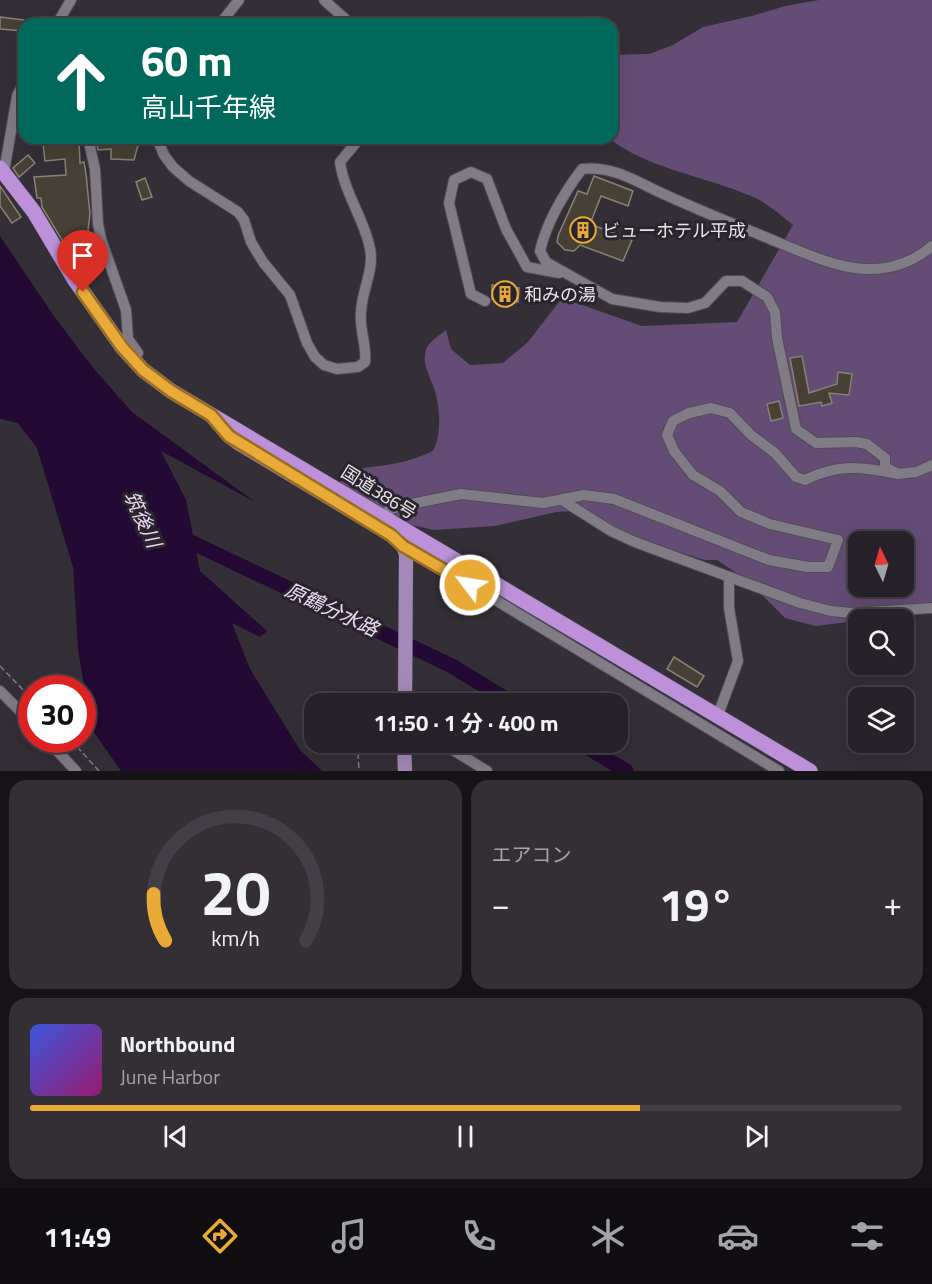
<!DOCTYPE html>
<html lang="ja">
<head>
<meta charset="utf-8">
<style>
  :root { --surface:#272229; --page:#332f35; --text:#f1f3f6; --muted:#a4a4a8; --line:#433f46; --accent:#e9aa38 }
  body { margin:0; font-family:"Titillium Web","Noto Sans JP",sans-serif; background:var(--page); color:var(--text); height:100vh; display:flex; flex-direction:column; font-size:22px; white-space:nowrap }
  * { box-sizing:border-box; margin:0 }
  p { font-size:20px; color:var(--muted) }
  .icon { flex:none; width:33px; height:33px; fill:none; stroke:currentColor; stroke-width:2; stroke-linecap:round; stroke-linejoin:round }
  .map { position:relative; height:771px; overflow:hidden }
  .side { display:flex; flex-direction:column; gap:9px; padding:9px; background:#151317; flex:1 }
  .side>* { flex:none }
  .hud { position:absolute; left:18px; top:18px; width:600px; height:126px; border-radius:18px; box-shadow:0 6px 24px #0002,0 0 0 2px var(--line); background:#00695c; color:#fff; overflow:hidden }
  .needle { width:39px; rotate:355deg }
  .buttons { position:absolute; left:848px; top:531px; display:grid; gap:12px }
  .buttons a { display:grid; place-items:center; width:66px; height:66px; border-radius:12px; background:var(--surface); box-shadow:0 6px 24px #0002,0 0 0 2px var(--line); font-size:30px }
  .speed { position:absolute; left:18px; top:675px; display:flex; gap:12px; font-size:30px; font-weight:700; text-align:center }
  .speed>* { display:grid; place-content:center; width:78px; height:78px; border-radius:50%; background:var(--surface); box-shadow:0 6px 24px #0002,0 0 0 2px var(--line); line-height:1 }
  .speed .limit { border:9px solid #d22; background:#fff; color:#111 }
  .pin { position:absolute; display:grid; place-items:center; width:51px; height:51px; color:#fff; margin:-62px -26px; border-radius:50% 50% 50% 0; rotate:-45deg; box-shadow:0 0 6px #0007 }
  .pin .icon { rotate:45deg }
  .me { position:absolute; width:66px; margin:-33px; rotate:301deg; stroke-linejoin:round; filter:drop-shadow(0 0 4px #0008) }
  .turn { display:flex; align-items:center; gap:21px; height:126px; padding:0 24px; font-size:27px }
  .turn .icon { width:78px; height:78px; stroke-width:2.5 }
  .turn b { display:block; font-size:42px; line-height:51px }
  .big { font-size:45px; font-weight:700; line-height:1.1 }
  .side .card { flex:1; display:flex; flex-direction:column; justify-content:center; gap:9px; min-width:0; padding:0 21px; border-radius:18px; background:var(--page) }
  .side .dial { align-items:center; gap:0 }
  .dial svg { height:156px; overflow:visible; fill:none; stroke:var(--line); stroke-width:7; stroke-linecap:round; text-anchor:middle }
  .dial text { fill:var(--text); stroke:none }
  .song { display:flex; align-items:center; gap:18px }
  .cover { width:72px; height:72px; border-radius:9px; background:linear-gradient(135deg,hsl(230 70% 55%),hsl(320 70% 35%)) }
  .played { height:6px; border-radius:3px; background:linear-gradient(90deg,var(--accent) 70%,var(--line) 70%) }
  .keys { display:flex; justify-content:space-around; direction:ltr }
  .heat { display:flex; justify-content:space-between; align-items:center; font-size:33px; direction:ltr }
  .side .tiles { flex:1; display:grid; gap:9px; grid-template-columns:1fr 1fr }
  .card:last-child { grid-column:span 2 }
  .trip { position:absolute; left:304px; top:693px; width:324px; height:60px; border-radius:18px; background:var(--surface); box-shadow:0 6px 24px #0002,0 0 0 2px var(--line); font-weight:700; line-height:60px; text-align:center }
  .tab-bar { display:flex; height:96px; justify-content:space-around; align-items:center; background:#100e10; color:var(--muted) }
  .tab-bar .icon { width:42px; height:42px }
  .tab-bar .selected { color:var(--accent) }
  .tab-bar b { font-size:27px; color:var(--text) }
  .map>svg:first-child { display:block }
  .green { fill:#654c75; fill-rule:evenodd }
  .water { fill:#240933 }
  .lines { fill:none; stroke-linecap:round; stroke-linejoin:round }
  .river { stroke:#240933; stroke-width:15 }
  .building { fill:#464036; stroke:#888176; stroke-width:1.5 }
  .minor-casing { stroke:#504c54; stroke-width:12 }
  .major-casing { stroke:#504c54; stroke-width:15 }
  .highway-casing { stroke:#504c54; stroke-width:16 }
  .path { stroke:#807b83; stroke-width:1.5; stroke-dasharray:6 3; stroke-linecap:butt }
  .minor { stroke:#817b86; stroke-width:10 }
  .major { stroke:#a488b8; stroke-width:14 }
  .highway { stroke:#bc91d9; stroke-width:15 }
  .route-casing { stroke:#976e24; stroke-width:15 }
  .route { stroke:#e9aa38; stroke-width:10 }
  .labels { text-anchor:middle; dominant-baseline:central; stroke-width:6; stroke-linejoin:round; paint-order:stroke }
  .poi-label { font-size:18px; fill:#e7e4ea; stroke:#2a252d; text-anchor:start }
  .street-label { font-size:18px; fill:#e7e4ea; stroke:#2a252d }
  .water-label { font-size:20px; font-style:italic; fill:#ead8f6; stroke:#2a252d }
</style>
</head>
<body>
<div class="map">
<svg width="932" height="771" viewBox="0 0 932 771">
  <rect width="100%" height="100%" fill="#342e37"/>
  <path class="green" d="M 819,0 L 932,0 L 932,612 L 815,626 L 785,618 L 747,580 L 717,560 L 705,560 L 661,547 L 573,511 L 556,512 L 495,526 L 434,530 L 390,520 L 338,486 C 348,465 372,468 392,464 C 406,462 420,457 433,451 C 442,433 440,410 435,391 C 431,377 421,364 426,350 C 429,341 439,336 446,330 L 451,349 L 470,365 L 503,363 L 528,342 L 562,298 L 642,326 L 737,322 L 793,225 C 780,215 766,202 751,196 C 704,176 649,169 608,138 L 612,138 L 612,55 L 649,54 L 673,45 L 703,27 L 752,16 L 785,6 ZM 858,542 L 903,542 L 903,586 L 858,586 Z"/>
  <polygon class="water" points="0,236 56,319 94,369 132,412 255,502 161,451 186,500 200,571 267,631 260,637 232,623 250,669 300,750 322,771 121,771 91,728 78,649 73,567 37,448 4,405 0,418"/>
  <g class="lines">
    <g class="river">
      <polyline points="0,411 32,419"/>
      <polyline points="176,535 452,666 514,704"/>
      <polyline points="579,742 626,771"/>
    </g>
  </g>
  <g class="building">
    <polygon points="0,17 24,20 24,31 0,29"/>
    <polygon points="96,138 140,138 134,160 111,159 111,149 98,150"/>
    <polygon points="79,141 80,163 84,162 86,174 90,214 88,230 95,261 83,263 81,252 76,254 73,240 65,245 42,207 41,198 37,198 34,177 66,175 65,159 45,161 43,144"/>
    <polygon points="28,155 35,163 19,177 13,168"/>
    <polygon points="594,176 633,191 628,206 601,196 590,224 632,240 623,261 580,245 574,251 565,250 557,242 558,236 578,191 587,194"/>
    <polygon points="145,178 152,197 142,200 136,182"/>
    <polygon points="0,186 21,217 12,223 0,206"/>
    <polygon points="492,285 519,288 518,302 492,299"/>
    <polygon points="802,356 809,393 837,384 838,372 852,374 849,395 829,393 832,403 822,406 821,402 799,406 790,358"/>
    <polygon points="779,401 783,418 771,421 767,404"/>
    <polygon points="674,657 704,676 697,687 667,669"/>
  </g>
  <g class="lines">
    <g class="minor-casing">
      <g id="minor">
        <polyline points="324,0 351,24"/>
        <polyline points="57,24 71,0"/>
        <polyline points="220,24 239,0"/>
        <polyline points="88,138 95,169 98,224 101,239 126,310 128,339 138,353 133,359"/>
        <path d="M 157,138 L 164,155 L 173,167 L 189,181 L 238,212 L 244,220 L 251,242 L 263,262 L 290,295 L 307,343 L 315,357 L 324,365 L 337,369 L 358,367 L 365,362 C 367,345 359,329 361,312 C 362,288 376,268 369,244 C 362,216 344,191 340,162 L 360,138"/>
        <polyline points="4,172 17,96 24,82"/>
        <polyline points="485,301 471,294 449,203 454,180 471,172 487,179 506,229 527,267 559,273"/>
        <polyline points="898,474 916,472 932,465"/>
        <polyline points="562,500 611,531 635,542 800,603 831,611 852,613 932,608"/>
        <path d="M 383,518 L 389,510 L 401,506 L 461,494 L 543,503 L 584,495 L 614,499 L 769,560 L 808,567 L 828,567 L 838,540 L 770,524 L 741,512 L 720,491 L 693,475 L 674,451 L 667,435 L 673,421 L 689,413 L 711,408 L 730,413 L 751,435 L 775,453 L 796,477 L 805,480 C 838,463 863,467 898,474 L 885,467 L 885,458 L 867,444 L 856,442 L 816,443 L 796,429 L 777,338 L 775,312 L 767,297 L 742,281 L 726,281 L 705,303 L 688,308 L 660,307 L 612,299 L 546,262 L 540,251 C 547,221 564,193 582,169 C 614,165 640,184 668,196 C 705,213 744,228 782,244 C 807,254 837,268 865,269 C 890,270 913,262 932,246"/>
        <polyline points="403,546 414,551 779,771"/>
        <polyline points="0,691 32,723"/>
        <polyline points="718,715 738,661 729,608 729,577"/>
        <polyline points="47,740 76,771"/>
        <polyline points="440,742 487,771"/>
      </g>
    </g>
    <g class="major-casing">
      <g id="major">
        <polyline points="214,419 229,436 238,443 391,535 403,546 406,554 405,704"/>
        <polyline points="404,742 405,771"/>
      </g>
    </g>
    <g class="highway-casing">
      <polyline id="highway" points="0,168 34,212 74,279 122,347 143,370 171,391 810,771"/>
    </g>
    <g class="path">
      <polyline points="0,666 32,699"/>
      <polyline points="71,740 99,771"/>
      <polyline points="358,753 359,771"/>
    </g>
    <use href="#minor" class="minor"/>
    <use href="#major" class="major"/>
    <use href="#highway" class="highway"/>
  </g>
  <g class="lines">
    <g class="route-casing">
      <polyline id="route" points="83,292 122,347 143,370 171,391 211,415 229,436 391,535 403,546 470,585"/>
    </g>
    <use href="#route" class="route"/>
  </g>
  <defs>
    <g id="building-ring" transform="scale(1.35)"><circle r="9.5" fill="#2a252d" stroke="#e9aa38" stroke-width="1.5"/><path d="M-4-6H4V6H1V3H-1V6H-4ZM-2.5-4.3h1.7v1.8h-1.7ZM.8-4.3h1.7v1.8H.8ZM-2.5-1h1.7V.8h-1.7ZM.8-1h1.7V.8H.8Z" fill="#e9aa38"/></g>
  </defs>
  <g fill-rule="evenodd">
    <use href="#building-ring" x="583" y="230"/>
    <use href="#building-ring" x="505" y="294"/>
  </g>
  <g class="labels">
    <g class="poi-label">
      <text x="602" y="230">ビューホテル平成</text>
      <text x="524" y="294">和みの湯</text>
    </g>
    <g class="street-label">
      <text transform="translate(379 492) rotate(32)">国道386号</text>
    </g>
    <g class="water-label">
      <text transform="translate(143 519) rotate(65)">筑後川</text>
      <text transform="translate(332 609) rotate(25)">原鶴分水路</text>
    </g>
  </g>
</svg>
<div class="buttons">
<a><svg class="needle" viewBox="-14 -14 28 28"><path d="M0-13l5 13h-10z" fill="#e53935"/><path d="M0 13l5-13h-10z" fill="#a4a4a8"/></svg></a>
<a><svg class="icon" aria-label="search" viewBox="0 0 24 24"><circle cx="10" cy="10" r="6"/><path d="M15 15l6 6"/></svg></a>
<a><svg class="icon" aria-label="layers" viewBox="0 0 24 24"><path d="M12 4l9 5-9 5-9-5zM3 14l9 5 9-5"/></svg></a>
</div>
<div class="speed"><div class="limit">30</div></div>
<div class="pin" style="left:83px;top:292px;background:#d93025"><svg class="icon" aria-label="arrive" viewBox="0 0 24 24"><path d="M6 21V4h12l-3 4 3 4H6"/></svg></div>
<svg class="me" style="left:470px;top:585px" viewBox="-20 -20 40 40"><circle r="17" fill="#e9aa38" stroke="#fff" stroke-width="3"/><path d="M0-11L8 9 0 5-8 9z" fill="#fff"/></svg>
<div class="trip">11:50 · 1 分 · 400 m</div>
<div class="hud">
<div class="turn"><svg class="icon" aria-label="ahead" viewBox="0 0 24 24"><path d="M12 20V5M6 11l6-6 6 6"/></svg><div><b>60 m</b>高山千年線</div></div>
</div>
</div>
<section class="side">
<div class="tiles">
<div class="card dial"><svg viewBox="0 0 100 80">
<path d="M14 69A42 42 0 1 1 86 69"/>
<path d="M14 69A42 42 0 0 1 8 45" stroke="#e9aa38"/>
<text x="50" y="56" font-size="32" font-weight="700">20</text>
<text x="50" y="72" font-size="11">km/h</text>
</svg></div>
<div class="card"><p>エアコン</p>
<div class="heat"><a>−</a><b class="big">19°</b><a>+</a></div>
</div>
<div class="card">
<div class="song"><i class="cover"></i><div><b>Northbound</b><p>June Harbor</p></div></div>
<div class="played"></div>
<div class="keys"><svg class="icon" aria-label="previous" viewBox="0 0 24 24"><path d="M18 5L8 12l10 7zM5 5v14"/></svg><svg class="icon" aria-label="pause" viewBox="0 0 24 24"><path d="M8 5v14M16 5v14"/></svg><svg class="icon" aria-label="next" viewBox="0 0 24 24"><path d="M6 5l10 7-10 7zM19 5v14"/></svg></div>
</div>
</div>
</section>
<nav class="tab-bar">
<b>11:49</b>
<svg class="icon selected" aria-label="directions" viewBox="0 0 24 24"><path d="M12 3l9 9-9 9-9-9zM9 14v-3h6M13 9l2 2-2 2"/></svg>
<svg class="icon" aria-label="music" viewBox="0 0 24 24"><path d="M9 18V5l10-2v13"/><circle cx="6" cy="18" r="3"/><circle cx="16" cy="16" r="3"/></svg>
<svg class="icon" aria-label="phone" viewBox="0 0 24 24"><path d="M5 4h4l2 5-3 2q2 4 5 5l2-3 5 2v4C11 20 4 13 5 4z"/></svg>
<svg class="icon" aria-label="climate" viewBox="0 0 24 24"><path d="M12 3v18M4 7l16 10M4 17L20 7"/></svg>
<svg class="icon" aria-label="car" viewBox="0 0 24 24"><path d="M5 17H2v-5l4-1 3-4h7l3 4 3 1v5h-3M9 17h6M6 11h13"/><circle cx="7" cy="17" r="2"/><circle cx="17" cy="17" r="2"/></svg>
<svg class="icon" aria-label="filters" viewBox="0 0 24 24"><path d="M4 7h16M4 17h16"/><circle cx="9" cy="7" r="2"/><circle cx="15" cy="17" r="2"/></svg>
</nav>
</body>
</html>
